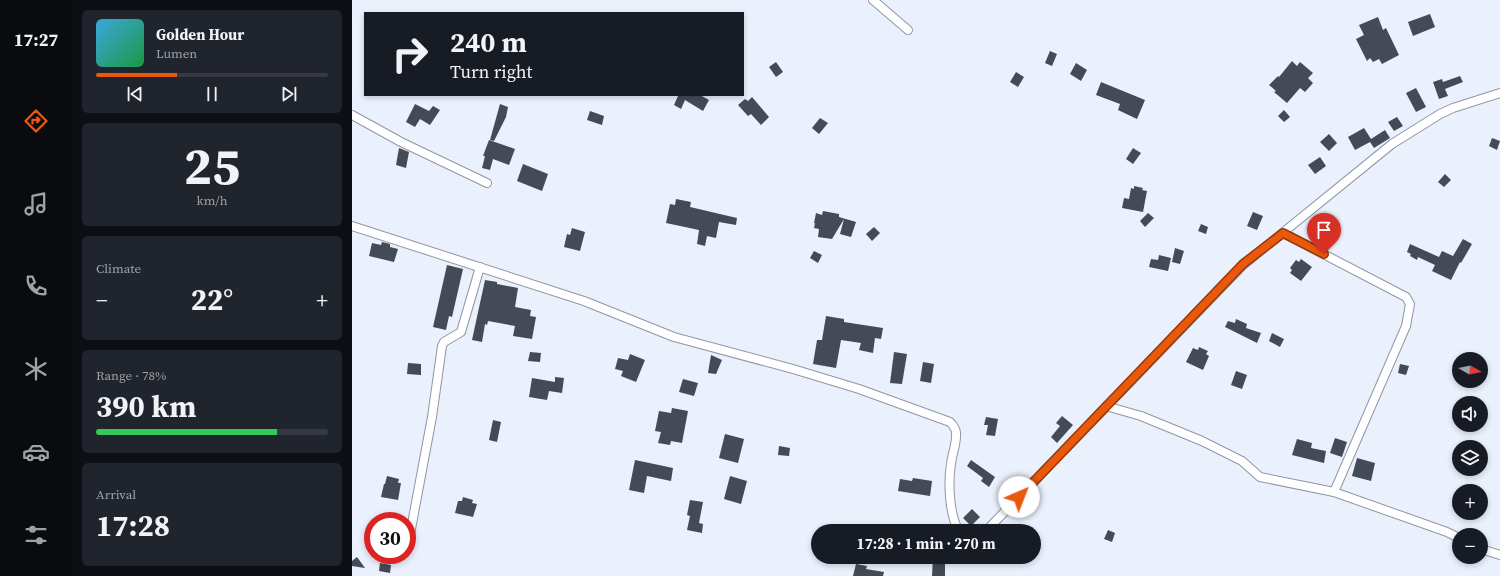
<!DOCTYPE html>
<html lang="en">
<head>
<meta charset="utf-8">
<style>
  :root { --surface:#171b24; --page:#20242c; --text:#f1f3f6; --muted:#9ea1a6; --line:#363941; --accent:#ea580c }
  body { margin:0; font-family:"Source Serif 4",serif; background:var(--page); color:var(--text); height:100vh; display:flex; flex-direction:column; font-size:15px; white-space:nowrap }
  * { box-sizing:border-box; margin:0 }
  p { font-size:13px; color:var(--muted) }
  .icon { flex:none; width:22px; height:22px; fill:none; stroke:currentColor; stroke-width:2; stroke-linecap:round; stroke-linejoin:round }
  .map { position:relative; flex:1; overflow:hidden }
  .drawer { display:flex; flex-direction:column; gap:10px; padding:10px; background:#0d0f14; width:280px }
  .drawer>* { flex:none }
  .top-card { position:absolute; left:12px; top:12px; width:380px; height:84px; border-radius:0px; box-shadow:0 2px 6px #0003; background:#171b24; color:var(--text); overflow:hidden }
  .needle { width:26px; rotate:99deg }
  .tools { position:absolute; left:1100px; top:352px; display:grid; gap:8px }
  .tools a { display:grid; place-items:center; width:36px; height:36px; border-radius:50%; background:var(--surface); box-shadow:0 2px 6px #0003; font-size:20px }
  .speed { position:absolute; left:12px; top:512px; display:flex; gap:8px; font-size:20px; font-weight:700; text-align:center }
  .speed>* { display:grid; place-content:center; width:52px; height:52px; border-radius:50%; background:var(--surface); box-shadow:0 2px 6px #0003; line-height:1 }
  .speed .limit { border:6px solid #d22; background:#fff; color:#111 }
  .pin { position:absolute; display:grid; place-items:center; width:34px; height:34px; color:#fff; margin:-41px -17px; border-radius:50% 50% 50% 0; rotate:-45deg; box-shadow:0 0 4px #0007 }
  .pin .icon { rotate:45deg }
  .me { position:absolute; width:44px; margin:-22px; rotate:44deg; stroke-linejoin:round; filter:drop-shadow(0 0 3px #0008) }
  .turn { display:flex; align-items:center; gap:14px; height:84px; padding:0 20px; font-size:18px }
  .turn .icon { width:52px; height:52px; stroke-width:2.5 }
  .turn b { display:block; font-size:28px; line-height:34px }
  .big { font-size:30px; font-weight:700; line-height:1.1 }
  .drawer .card { flex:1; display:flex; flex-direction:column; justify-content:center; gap:6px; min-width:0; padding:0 14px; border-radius:6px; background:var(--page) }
  .drawer .dial { align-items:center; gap:0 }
  .dial b { font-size:52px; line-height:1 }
  .song { display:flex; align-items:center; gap:12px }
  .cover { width:48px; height:48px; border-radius:6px; background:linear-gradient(135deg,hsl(200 70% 55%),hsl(140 70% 35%)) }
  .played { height:4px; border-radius:2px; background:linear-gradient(90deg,var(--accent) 35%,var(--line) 35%) }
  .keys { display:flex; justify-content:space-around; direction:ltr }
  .heat { display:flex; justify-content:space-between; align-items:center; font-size:22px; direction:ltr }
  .charge { height:6px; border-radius:3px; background:linear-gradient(90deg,#34c759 78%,var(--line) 0) }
  .trip { position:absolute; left:459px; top:524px; width:230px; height:40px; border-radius:20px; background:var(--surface); box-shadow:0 2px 6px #0003; font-weight:700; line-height:40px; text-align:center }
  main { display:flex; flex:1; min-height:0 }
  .menu { display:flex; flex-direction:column; width:72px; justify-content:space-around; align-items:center; background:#090b0e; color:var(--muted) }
  .menu .icon { width:28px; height:28px }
  .menu .on { color:var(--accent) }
  .menu b { font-size:18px; color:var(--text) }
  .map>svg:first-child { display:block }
  .building { fill:#444a56 }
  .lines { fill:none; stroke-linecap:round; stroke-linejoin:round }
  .street-casing { stroke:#8f96a4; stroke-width:10 }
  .street { stroke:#fff; stroke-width:8 }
  .route-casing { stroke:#983908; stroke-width:10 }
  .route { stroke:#ea580c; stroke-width:7 }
</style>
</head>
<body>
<main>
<nav class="menu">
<b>17:27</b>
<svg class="icon on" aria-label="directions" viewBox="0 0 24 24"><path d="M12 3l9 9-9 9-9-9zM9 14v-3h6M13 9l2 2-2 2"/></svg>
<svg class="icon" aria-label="music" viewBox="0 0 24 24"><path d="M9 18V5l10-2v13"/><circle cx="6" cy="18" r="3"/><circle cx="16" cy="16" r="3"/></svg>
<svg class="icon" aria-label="phone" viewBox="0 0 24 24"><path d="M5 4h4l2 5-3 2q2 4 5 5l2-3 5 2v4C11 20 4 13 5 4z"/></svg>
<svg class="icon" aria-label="climate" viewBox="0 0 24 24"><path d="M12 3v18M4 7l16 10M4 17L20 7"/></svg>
<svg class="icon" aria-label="car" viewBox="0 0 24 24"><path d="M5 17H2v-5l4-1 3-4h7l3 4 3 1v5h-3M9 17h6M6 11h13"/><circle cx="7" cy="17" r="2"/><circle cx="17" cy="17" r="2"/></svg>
<svg class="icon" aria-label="filters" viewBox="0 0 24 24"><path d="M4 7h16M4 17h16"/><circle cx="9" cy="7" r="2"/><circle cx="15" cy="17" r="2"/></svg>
</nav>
<section class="drawer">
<div class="card">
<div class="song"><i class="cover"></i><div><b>Golden Hour</b><p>Lumen</p></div></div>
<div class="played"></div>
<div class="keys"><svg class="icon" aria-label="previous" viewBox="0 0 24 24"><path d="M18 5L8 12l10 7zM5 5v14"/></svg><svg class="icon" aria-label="pause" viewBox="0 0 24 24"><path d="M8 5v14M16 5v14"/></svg><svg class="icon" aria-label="next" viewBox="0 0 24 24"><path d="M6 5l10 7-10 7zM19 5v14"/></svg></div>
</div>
<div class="card dial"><b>25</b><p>km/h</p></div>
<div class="card"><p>Climate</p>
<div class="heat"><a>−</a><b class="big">22°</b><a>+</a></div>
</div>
<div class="card"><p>Range · 78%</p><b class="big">390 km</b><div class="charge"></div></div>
<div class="card"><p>Arrival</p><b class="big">17:28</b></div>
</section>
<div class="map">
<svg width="1148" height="576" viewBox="0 0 1148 576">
  <rect width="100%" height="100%" fill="#eaf0fc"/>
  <g class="building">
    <polygon points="1078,14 1083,27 1061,36 1056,22"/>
    <polygon points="1026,17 1031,30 1034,28 1047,55 1030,64 1027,59 1021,62 1018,58 1015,61 1004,39 1012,35 1007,25"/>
    <polygon points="698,51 705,54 700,66 693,63"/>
    <polygon points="940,61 945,66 948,62 961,73 956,78 961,83 953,92 948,88 935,103 922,92 924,91 917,85 926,76 927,77"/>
    <polygon points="424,62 431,72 424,77 417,67"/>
    <polygon points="724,63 735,70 729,81 718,74"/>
    <polygon points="664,72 672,77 666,87 658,82"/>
    <polygon points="1108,76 1111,82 1093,89 1096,96 1087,99 1081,82 1090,79 1091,82"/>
    <polygon points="749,82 793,100 785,119 766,110 768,104 744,95"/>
    <polygon points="1064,88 1074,107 1064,112 1054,93"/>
    <polygon points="324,95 348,95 357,100 351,111 333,100 329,109 322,105 326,96"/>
    <polygon points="400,97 417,117 409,125 399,114 396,116 386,105 393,99 396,101"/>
    <polygon points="63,104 77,111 81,106 88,110 78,125 68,119 63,127 54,122"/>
    <polygon points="148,104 156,107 154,117 142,141 138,140"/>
    <polygon points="932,110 938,117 932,122 926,116"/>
    <polygon points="238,111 252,116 250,125 235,120"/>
    <polygon points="1045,117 1051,126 1042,131 1036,122"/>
    <polygon points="468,118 476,123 467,134 460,128"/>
    <polygon points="1012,128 1019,139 1033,130 1038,138 1022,148 1018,142 1003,150 996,137"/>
    <polygon points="977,134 985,143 977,151 968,142"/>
    <polygon points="1140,138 1148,141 1145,150 1137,146"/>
    <polygon points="137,140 163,149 157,165 141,159 138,170 130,168 133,156 131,156"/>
    <polygon points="47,148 57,152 54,168 44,165"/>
    <polygon points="781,148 789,153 781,164 774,159"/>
    <polygon points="968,157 974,166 963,174 956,165"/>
    <polygon points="171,164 196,174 190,191 165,181"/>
    <polygon points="1093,174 1099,180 1092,187 1086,182"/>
    <polygon points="782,186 791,188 790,190 795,191 791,212 770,208 772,198 777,199 779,188 782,189"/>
    <polygon points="324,199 339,202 338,207 385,218 384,225 367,222 364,238 355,236 353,246 345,244 347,230 314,223 318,204 323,205"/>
    <polygon points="471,211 487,214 487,217 504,222 499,237 488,234 492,219 480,239 466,237 467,229 462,228 463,223 462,223 464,213 470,215"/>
    <polygon points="901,212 911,216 905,230 895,226"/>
    <polygon points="796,213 802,218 793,227 788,221"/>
    <polygon points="849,224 856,227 854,234 846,231"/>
    <polygon points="522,227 528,233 520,241 514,234"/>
    <polygon points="220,228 233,232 228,251 212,247 215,234 218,235"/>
    <polygon points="1111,239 1120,244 1109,263 1108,262 1099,280 1080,271 1083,265 1066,257 1065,260 1058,256 1059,254 1055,252 1058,244 1087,257 1090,251 1101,256"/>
    <polygon points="30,242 38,244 38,247 46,249 42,262 17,256 20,243 29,245"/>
    <polygon points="823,248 832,251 828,264 820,262"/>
    <polygon points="462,251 470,255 466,263 458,258"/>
    <polygon points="807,255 819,258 816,271 797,267 799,259 806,260"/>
    <polygon points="949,259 960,267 949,281 938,273 940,270 938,268 944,260 947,262"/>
    <polygon points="95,265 111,269 100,317 97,316 94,330 81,327"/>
    <polygon points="133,280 145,282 145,284 166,288 163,307 179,310 178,316 184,317 180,339 161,336 163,326 136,321 135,325 133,324 130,342 120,340"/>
    <polygon points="474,316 492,319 492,322 531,328 529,339 523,338 521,353 507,350 509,343 489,340 484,368 461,364 465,340 470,340"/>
    <polygon points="884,319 895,324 894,328 909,333 905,343 873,327 876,321 883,323"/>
    <polygon points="920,333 932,339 928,347 917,341"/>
    <polygon points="847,347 856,351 854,354 857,356 851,370 834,362 841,348 846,350"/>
    <polygon points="178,352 189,353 188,362 176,361"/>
    <polygon points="542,352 555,354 550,384 538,383"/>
    <polygon points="278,354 293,360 284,382 269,376 271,371 263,369 266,358 276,360"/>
    <polygon points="359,355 370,360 364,374 356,373"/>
    <polygon points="571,362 582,364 579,383 568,381"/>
    <polygon points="56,363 69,364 69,375 55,374"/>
    <polygon points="1048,364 1057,366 1054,375 1046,373"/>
    <polygon points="884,371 895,375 890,389 879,385"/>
    <polygon points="203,377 212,378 210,393 197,391 195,400 177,397 180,378 203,382"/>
    <polygon points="331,379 346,383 342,396 327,392"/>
    <polygon points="320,408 336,411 330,443 319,441 318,445 306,443 309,432 303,431 307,411 319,413"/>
    <polygon points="710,416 721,425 705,443 699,437 708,426 704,423"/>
    <polygon points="634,417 646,419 643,436 634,435 636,425 632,425"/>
    <polygon points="141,420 149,422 145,442 137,440"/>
    <polygon points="373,434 392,439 386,463 367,458"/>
    <polygon points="983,438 995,442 990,457 978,453"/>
    <polygon points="945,439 960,443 959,448 974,451 972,463 940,455"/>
    <polygon points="427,446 438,448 437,456 426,455"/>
    <polygon points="1005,458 1023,463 1019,481 1000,476"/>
    <polygon points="283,460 321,468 319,481 295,476 292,493 277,490"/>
    <polygon points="619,460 643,477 637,487 629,481 631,478 615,466"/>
    <polygon points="35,476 47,479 46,483 49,483 46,500 29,497 32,484 33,484"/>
    <polygon points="378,476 395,481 389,504 372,499"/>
    <polygon points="561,478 580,481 578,496 546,491 548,479 560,481"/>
    <polygon points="111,497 121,500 120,503 125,504 121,517 103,513 106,501 110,501"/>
    <polygon points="338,500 351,502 347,523 351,524 350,533 335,530 338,516 335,515"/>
    <polygon points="620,509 628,517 619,526 611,518"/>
    <polygon points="756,530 763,533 760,542 752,539"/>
    <polygon points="5,557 13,568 0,566 0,561"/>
    <polygon points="581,557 593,557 593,576 580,576"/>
    <polygon points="28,563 39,565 38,573 27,571"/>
    <polygon points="504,564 515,566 514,569 532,572 531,576 501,576"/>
  </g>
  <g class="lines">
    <g class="street-casing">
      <g id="street">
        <polyline points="521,0 556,30"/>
        <polyline points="0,115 49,142 135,183"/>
        <path d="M 0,226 L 232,301 L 322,337 L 441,369 L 507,389 L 598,422 C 602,426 605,430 604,436 C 604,445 600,455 599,464 C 596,482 597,515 607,531"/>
        <polyline points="931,233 1054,297 1058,304 1054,326 982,492"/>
        <polyline points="754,406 789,416 850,441 890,461 908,477 982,492 1095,532 1107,538"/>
        <polyline points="634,531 891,265 1040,144 1088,114 1101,108 1148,93"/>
        <polyline points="56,545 80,417 90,346 92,342 109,332 128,267"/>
        <polyline points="1129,549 1148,555"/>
      </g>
    </g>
    <use href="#street" class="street"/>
  </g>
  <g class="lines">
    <g class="route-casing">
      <polyline id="route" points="667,497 891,264 931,233 972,254"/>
    </g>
    <use href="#route" class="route"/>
  </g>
</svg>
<div class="tools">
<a><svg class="needle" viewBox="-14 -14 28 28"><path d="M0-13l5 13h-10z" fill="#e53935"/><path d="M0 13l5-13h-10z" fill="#9ea1a6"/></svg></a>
<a><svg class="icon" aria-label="sound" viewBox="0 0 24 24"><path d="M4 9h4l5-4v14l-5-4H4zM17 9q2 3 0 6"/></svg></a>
<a><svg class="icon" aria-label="layers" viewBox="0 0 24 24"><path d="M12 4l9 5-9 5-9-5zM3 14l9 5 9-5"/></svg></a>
<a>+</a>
<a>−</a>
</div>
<div class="speed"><div class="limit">30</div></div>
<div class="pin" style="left:972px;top:254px;background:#d93025"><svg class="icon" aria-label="arrive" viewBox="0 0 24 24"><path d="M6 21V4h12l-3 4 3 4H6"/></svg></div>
<svg class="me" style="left:667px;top:497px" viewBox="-20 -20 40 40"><circle r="19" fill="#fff"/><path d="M0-13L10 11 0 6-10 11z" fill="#ea580c"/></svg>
<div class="trip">17:28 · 1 min · 270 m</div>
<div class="top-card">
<div class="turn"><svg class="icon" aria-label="right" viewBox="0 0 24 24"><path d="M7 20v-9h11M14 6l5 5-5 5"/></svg><div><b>240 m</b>Turn right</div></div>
</div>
</div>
</main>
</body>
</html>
